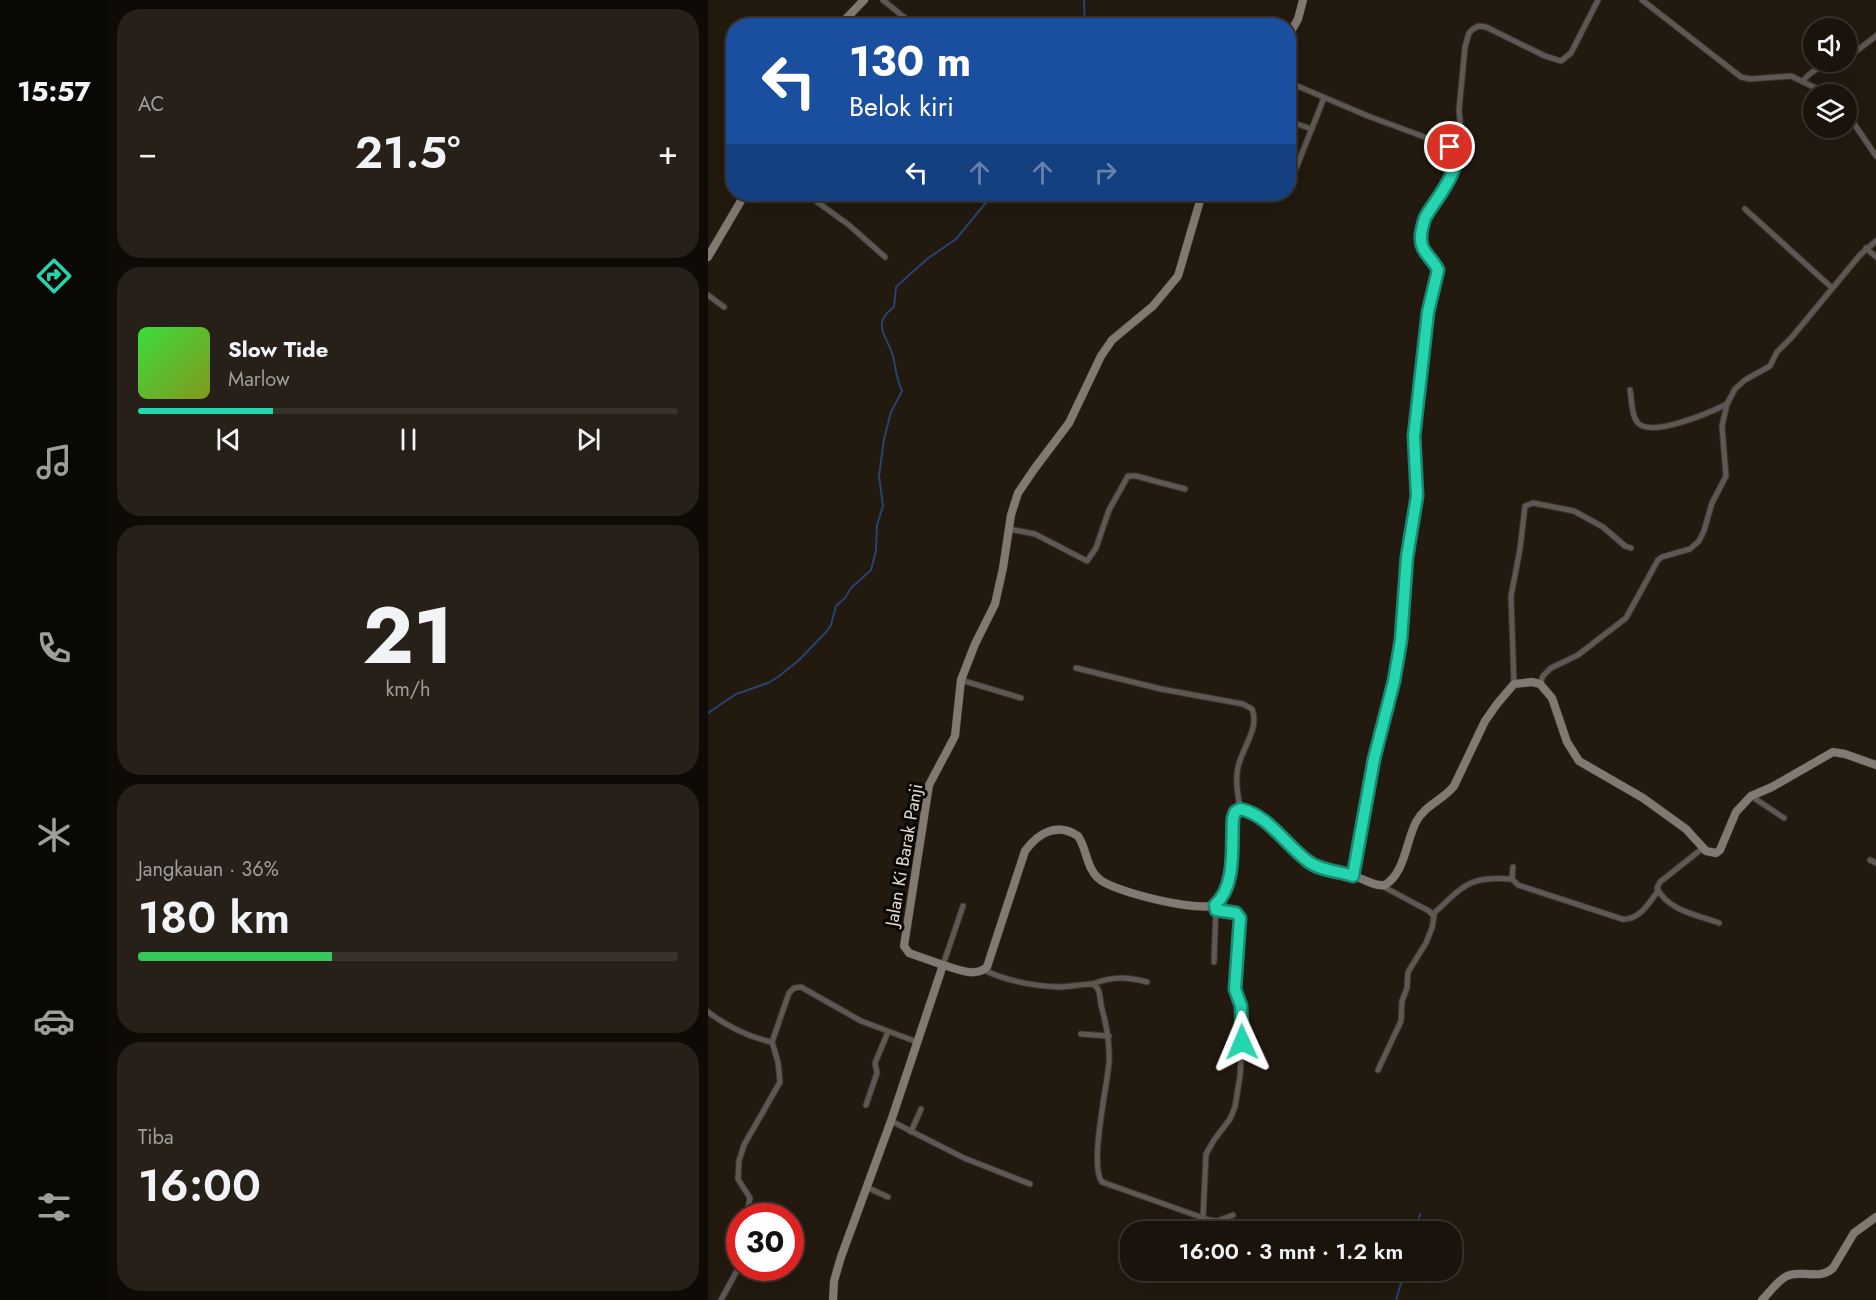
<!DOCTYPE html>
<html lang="id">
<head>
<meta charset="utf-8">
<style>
  :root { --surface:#1a130b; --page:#272019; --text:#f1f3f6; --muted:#9f9e9d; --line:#38322c; --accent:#25d5ae }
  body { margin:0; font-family:Jost,sans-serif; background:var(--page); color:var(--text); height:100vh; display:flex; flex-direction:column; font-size:22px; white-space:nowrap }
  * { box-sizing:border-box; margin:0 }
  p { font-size:20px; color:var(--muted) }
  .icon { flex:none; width:33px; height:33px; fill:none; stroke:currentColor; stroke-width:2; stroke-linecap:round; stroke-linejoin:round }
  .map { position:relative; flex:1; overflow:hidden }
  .details { display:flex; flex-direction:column; gap:9px; padding:9px; background:#0e0a06; width:600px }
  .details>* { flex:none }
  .top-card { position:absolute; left:18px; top:18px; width:570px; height:183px; border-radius:24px; box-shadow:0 6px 24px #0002,0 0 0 2px var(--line); background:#1a4fa0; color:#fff; overflow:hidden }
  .buttons { position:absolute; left:1095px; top:18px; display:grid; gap:12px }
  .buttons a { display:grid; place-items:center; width:54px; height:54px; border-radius:50%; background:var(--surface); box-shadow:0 6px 24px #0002,0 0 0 2px var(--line); font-size:30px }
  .speed { position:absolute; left:18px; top:1203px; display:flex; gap:12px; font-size:30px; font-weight:700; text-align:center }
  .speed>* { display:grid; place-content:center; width:78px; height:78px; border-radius:50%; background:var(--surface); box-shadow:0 6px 24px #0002,0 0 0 2px var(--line); line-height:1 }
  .speed .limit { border:9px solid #d22; background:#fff; color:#111 }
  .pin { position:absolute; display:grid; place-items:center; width:51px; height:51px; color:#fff; margin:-26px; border:3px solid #fff; border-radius:50%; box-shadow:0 2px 6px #0007 }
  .me { position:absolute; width:66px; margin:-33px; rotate:359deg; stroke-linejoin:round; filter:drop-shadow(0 0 4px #0008) }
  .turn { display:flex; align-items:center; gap:21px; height:126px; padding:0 24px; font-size:27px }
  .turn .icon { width:78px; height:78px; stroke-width:2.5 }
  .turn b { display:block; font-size:42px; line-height:51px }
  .lanes { display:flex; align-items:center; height:57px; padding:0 24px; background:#0003; justify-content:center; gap:30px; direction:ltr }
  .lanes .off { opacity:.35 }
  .big { font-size:45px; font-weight:600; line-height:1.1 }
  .details .card { flex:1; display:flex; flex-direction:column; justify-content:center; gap:9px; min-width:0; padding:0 21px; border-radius:24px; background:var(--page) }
  .details .dial { align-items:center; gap:0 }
  .dial b { font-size:78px; line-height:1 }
  .song { display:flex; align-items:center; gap:18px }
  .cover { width:72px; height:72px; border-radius:9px; background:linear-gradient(135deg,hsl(120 70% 55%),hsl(70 70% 35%)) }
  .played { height:6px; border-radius:3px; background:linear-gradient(90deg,var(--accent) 25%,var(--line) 25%) }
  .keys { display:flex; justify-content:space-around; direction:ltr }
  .heat { display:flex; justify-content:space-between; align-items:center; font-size:33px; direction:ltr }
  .charge { height:9px; border-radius:4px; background:linear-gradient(90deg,#34c759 36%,var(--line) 0) }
  .trip { position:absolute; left:412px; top:1221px; width:342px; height:60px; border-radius:24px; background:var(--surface); box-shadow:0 6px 24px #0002,0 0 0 2px var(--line); font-weight:600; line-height:60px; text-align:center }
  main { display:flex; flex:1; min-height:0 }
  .menu { display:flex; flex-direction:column; width:108px; justify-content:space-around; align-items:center; background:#0a0804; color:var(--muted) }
  .menu .icon { width:42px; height:42px }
  .menu .selected { color:var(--accent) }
  .menu b { font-size:27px; color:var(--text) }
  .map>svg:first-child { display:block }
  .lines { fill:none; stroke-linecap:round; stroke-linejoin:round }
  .stream { stroke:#294272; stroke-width:2 }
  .street-casing { stroke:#3d342b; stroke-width:7 }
  .secondary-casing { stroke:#3d342b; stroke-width:9 }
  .street { stroke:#5d5853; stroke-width:5 }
  .secondary { stroke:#827a72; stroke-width:8 }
  .route-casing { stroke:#188a71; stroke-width:15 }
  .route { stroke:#25d5ae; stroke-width:10 }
  .labels { text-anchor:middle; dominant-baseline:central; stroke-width:6; stroke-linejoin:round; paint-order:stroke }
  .street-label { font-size:18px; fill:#e2dbd4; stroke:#090603 }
</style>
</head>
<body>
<main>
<nav class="menu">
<b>15:57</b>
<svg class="icon selected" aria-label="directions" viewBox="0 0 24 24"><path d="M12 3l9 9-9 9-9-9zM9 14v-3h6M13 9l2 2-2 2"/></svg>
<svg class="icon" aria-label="music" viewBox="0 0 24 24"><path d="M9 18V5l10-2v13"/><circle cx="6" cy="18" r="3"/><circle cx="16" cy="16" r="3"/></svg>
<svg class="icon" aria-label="phone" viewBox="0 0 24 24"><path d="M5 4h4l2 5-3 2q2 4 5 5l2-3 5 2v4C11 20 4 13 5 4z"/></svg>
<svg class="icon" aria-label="climate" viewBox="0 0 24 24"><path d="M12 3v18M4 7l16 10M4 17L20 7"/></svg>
<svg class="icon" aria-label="car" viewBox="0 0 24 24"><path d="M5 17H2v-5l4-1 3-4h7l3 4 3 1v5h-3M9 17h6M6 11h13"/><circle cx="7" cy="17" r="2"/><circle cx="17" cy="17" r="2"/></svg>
<svg class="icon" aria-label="filters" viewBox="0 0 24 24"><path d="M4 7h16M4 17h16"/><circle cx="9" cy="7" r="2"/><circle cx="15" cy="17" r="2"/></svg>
</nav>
<section class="details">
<div class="card"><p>AC</p>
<div class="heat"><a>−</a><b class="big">21.5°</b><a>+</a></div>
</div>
<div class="card">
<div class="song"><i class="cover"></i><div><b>Slow Tide</b><p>Marlow</p></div></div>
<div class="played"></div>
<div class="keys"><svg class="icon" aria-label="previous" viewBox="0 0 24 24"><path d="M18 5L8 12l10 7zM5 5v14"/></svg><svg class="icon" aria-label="pause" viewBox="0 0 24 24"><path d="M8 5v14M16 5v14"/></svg><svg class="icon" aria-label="next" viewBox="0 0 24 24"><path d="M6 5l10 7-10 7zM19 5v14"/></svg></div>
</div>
<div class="card dial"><b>21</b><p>km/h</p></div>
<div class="card"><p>Jangkauan · 36%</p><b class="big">180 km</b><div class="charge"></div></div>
<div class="card"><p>Tiba</p><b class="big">16:00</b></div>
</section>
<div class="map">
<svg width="1168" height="1300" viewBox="0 0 1168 1300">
  <rect width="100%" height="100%" fill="#22190f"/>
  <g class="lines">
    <g class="stream">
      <polyline points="376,0 377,26"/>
      <path d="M 0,713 L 28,694 L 60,683 L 70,677 L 91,660 L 119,631 L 123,625 L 128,606 L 137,598 L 143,588 L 163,570 L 168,551 L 169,525 L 175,506 L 171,476 L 176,439 L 183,412 L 194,391 C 188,379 188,366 184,353 C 177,334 164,323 186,307 L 188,287 L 219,259 L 248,239 L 285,194"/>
      <polyline points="707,1232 712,1214"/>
      <polyline points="688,1300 697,1270"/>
    </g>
    <g class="street-casing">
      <g id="street">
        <polyline points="175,0 207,26"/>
        <polyline points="934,0 1033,77 1042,79 1083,76 1120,94"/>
        <polyline points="1138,59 1168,36"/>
        <path d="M 1095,81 C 1105,68 1117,65 1132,62"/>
        <path d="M 580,82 L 660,116 L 738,145 L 747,152 C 749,189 704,216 714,247 C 717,256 726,261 730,270 L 720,312 L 706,436 L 709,496 L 699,557 L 693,640 L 686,681 L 666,759 L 645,876"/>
        <polyline points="1138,112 1168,156"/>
        <polyline points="580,121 604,129"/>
        <polyline points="747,152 754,145 751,110 757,47 761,33 765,29 771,26 778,27 837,56 853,61 863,53 890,0"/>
        <polyline points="581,186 616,98"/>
        <polyline points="98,194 141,225 177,257"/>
        <polyline points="1037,209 1123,287"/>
        <polyline points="1158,248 1168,257"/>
        <polyline points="0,295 16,307"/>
        <path d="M 922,390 C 924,400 923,414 929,422 C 942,439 1003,412 1019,404"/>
        <polyline points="301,529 327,534 379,561 388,548 401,510 420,476 428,476 477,489"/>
        <path d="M 368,668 L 453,689 L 535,704 L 544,709 C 552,728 534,748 530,767 C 527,781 530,795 532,809"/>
        <polyline points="253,680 313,698"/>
        <polyline points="806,684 803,596 812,549 817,506 825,503 866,511 895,527 917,546 923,548"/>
        <polyline points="832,684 835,676 843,668 870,655 918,618 950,560 954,557 982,549 991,541 996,531 1004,503 1018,476 1014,426 1019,404 1027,389 1037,380 1062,366 1069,352 1084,337 1152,255 1168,241"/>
        <polyline points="1043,796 1076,818"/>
        <path d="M 995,848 L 952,882 L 949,888 C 960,911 990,915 1011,923"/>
        <polyline points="1162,860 1168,863"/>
        <path d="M 805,867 L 804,879 L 810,885 L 914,919 C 931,921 941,903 950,891"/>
        <path d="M 725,914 C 756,886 759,876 804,879"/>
        <polyline points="506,962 508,907"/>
        <polyline points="235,965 255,906"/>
        <path d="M 276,970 C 299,981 325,986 351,987 C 362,987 373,984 385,984 C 394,990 391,999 394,1009 C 399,1027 402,1044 401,1063 C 399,1087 381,1166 394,1182 L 501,1220 L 509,1221 L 525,1215"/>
        <path d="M 385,984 C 404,976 419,977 439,982"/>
        <path d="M 0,1012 C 20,1027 39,1037 64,1042 L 81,993 L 86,988 L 93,987 L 153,1021 L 209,1042"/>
        <polyline points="373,1034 401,1036"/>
        <polyline points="670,1070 693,1021 694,1001 699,988 700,972 718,943 724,928 726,916 721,911 674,886"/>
        <polyline points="158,1105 169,1073 167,1063 180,1032"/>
        <polyline points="183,1121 256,1158 322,1184"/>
        <polyline points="203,1132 213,1109"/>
        <polyline points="158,1187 180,1197"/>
        <polyline points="38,1216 42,1198 30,1179 31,1161 36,1145 72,1082 70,1062 64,1042"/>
        <polyline points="495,1218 498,1154 506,1140 522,1119 527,1107 532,1076 534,1042 534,1012 532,1002 527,989 532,918 528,913 508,910"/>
        <polyline points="13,1300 32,1265"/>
      </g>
    </g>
    <g class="secondary-casing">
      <g id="secondary">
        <polyline points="131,26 156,0"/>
        <polyline points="580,37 590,19 595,0"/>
        <polyline points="0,257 37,194"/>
        <path d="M 235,965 C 250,969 266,978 279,967 L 317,851 C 330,833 349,822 370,836 C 379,849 378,867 390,878 C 404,892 490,912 507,905 C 528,886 523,843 525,818 L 527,812 L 532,809 C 562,815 578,847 601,863 C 614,872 632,872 646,876 C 656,879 667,887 677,885 C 697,873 698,841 708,822 C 717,805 735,800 746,786 L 777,721 L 789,704 L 806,684 L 824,682 L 832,684 L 844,698 L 859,742 L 871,761 L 935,798 L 978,829 L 998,851 L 1008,853 L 1012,850 L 1028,812 L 1043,796 L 1064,787 L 1125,752 L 1137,754 L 1168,765"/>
        <polyline points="125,1300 126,1281 133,1257 183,1121 235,965 201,953 196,946 221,785 247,736 253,680 267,644 287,604 295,568 303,515 310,493 327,468 361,423 393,356 404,340 445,306 470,276 494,194"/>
        <path d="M 1054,1300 C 1062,1292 1069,1281 1079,1276 C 1095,1269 1111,1281 1125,1268 L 1146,1233 L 1168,1217"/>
      </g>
    </g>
    <use href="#street" class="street"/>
    <use href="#secondary" class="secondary"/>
  </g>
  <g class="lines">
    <g class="route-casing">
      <path id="route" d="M 534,1042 L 533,1006 L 527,989 L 532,918 L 528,913 L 508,910 L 507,905 C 529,885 523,845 525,818 L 527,812 L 532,809 C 561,815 578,846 601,862 C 613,871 631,871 645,876 L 666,759 L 686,681 L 693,640 L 699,557 L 709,496 L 706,436 L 720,312 L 730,270 C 724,257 712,252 713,237 C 713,231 715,224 717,218 C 724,203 761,164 742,147"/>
    </g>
    <use href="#route" class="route"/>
  </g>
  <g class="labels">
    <g class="street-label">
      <text transform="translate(196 855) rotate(-80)">Jalan Ki Barak Panji</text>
    </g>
  </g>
</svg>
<div class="buttons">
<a><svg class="icon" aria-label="sound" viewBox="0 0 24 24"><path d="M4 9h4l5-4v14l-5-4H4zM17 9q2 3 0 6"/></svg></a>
<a><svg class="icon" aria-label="layers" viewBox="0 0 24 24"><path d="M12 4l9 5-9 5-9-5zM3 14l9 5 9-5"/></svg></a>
</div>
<div class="speed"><div class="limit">30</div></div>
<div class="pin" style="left:742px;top:147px;background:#d93025"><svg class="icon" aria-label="arrive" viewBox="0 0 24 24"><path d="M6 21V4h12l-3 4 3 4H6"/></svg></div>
<svg class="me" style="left:534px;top:1042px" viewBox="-20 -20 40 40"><path d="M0-17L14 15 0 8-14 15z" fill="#25d5ae" stroke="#fff" stroke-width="4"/></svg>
<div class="trip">16:00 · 3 mnt · 1.2 km</div>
<div class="top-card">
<div class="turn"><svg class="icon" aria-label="left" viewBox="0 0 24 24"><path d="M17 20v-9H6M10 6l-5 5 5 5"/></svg><div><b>130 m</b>Belok kiri</div></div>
<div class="lanes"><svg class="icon" aria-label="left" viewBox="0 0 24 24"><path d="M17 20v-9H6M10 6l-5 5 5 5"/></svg><svg class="icon off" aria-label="ahead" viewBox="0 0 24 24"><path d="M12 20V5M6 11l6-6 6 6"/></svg><svg class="icon off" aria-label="ahead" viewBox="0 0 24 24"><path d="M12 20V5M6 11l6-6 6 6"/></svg><svg class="icon off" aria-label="right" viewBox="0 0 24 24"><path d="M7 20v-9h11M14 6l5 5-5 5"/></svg></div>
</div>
</div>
</main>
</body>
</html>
